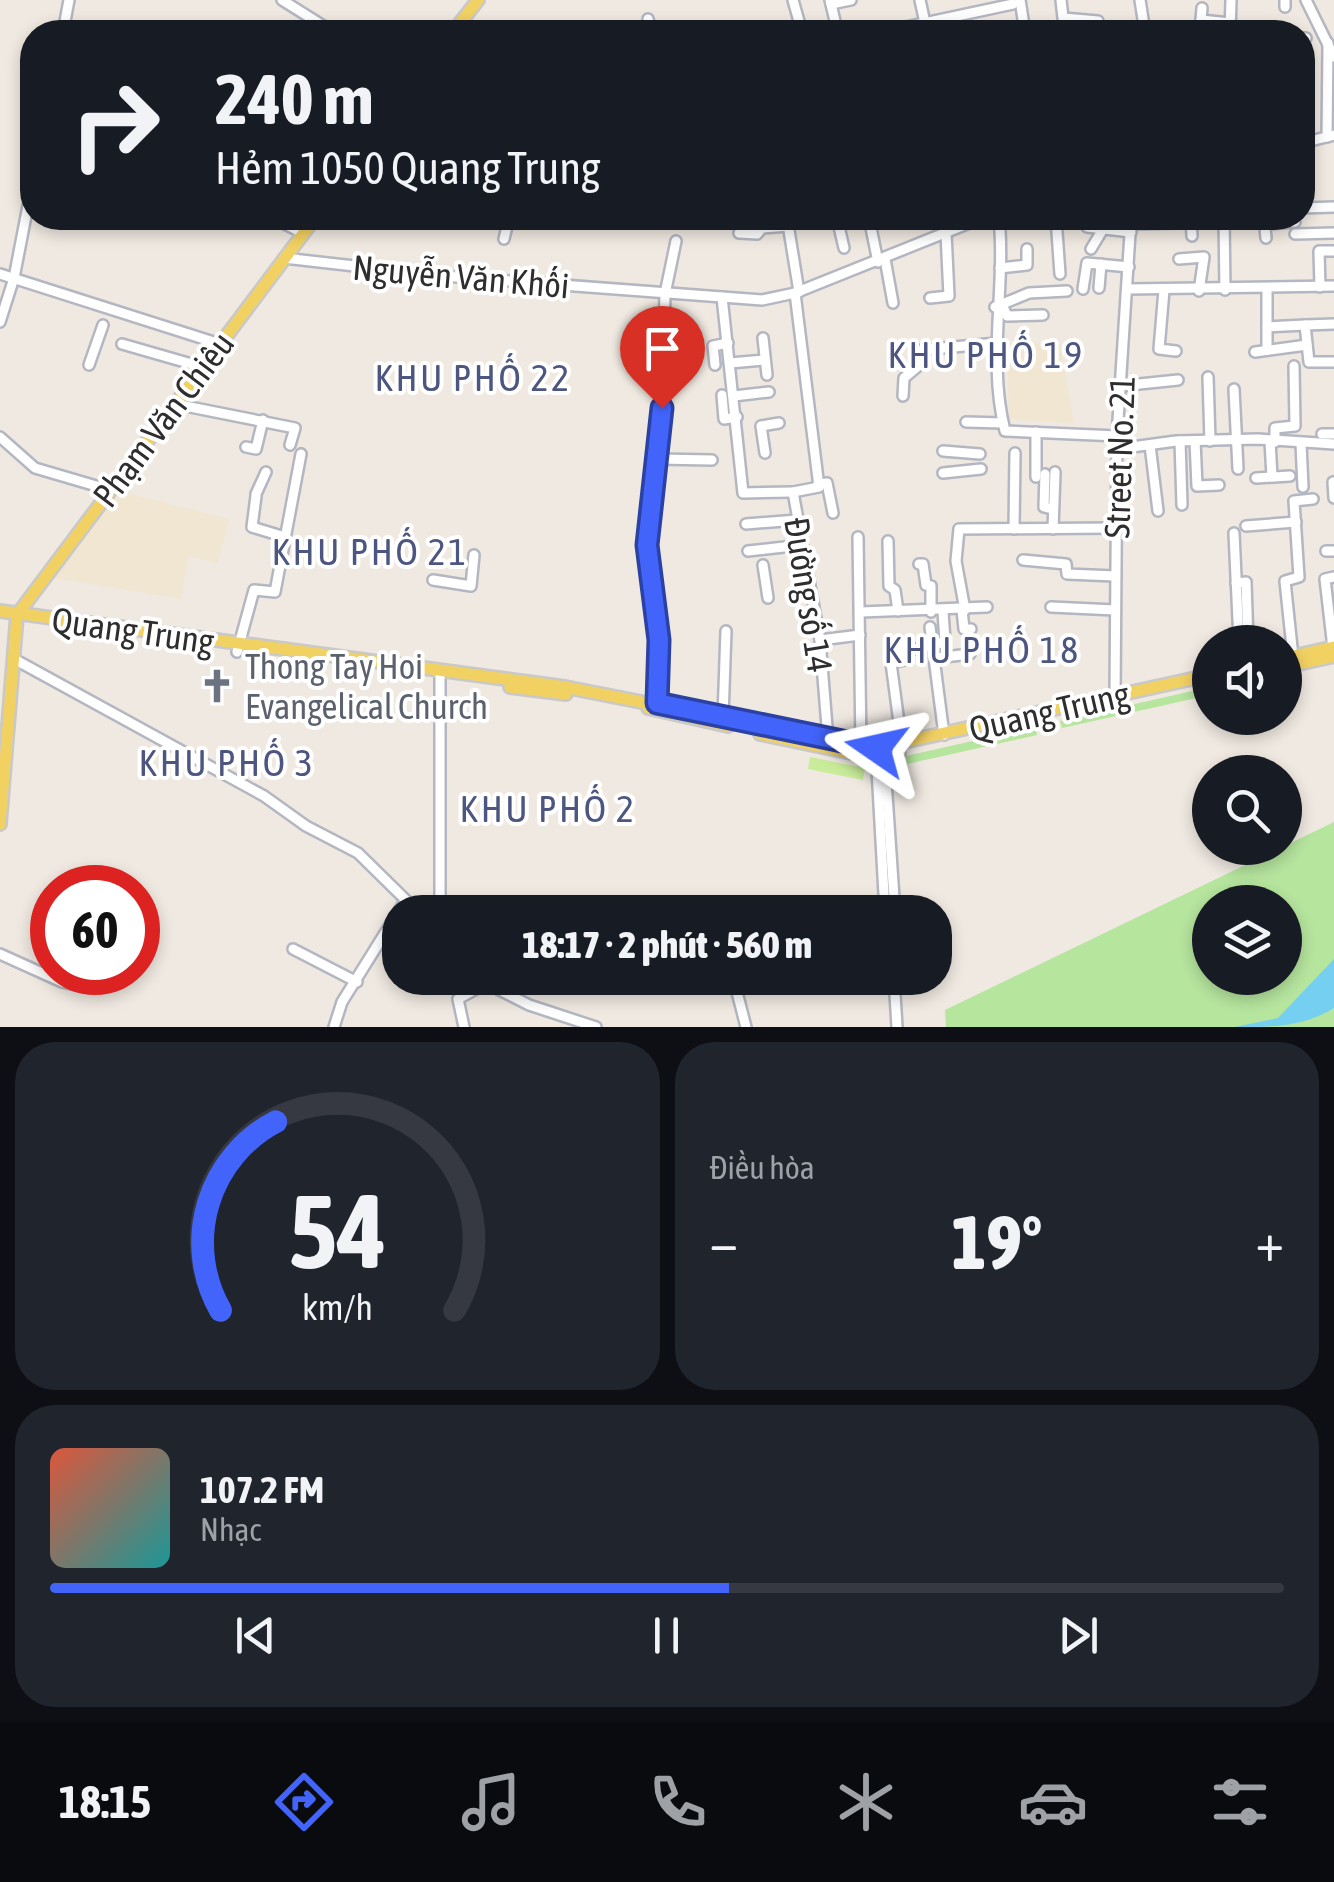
<!DOCTYPE html>
<html lang="vi">
<head>
<meta charset="utf-8">
<style>
  :root { --surface:#171b24; --page:#20242c; --text:#f1f3f6; --muted:#9ea1a6; --line:#363941; --accent:#4264fb }
  body { margin:0; font-family:"Asap Condensed",sans-serif; background:var(--page); color:var(--text); height:100vh; display:flex; flex-direction:column; font-size:38px; white-space:nowrap }
  * { box-sizing:border-box; margin:0 }
  p { font-size:32px; color:var(--muted) }
  .icon { flex:none; width:55px; height:55px; fill:none; stroke:currentColor; stroke-width:2; stroke-linecap:round; stroke-linejoin:round }
  .map { position:relative; height:1027px; overflow:hidden }
  .drawer { display:flex; flex-direction:column; gap:15px; padding:15px; background:#0d0f14; flex:1 }
  .drawer>* { flex:none }
  .guide { position:absolute; left:20px; top:20px; width:1295px; height:210px; border-radius:40px; box-shadow:0 5px 15px #0003; background:#171b24; color:var(--text); overflow:hidden }
  .buttons { position:absolute; left:1192px; top:625px; display:grid; gap:20px }
  .buttons a { display:grid; place-items:center; width:110px; height:110px; border-radius:50%; background:var(--surface); box-shadow:0 5px 15px #0003; font-size:50px }
  .speed { position:absolute; left:30px; top:865px; display:flex; gap:20px; font-size:50px; font-weight:700; text-align:center }
  .speed>* { display:grid; place-content:center; width:130px; height:130px; border-radius:50%; background:var(--surface); box-shadow:0 5px 15px #0003; line-height:1 }
  .speed .limit { border:15px solid #d22; background:#fff; color:#111 }
  .pin { position:absolute; display:grid; place-items:center; width:85px; height:85px; color:#fff; margin:-102px -42px; border-radius:50% 50% 50% 0; rotate:-45deg; box-shadow:0 0 10px #0007 }
  .pin .icon { rotate:45deg }
  .me { position:absolute; width:110px; margin:-55px; rotate:281deg; stroke-linejoin:round; filter:drop-shadow(0 0 8px #0008) }
  .turn { display:flex; align-items:center; gap:35px; height:210px; padding:0 30px; font-size:45px }
  .turn .icon { width:130px; height:130px; stroke-width:2.5 }
  .turn b { display:block; font-size:70px; line-height:85px }
  .big { font-size:75px; font-weight:800; line-height:1.1 }
  .drawer .card { flex:1; display:flex; flex-direction:column; justify-content:center; gap:15px; min-width:0; padding:0 35px; border-radius:40px; background:var(--page) }
  .drawer .dial { align-items:center; gap:0 }
  .dial svg { height:260px; overflow:visible; fill:none; stroke:var(--line); stroke-width:7; stroke-linecap:round; text-anchor:middle }
  .dial text { fill:var(--text); stroke:none }
  .song { display:flex; align-items:center; gap:30px }
  .cover { width:120px; height:120px; border-radius:15px; background:linear-gradient(135deg,hsl(10 70% 55%),hsl(180 70% 35%)) }
  .played { height:10px; border-radius:5px; background:linear-gradient(90deg,var(--accent) 55%,var(--line) 55%) }
  .keys { display:flex; justify-content:space-around; direction:ltr }
  .heat { display:flex; justify-content:space-between; align-items:center; font-size:55px; direction:ltr }
  .drawer .tiles { flex:1; display:grid; gap:15px; grid-template-columns:1fr 1fr }
  .card:last-child { grid-column:span 2 }
  .trip { position:absolute; left:382px; top:895px; width:570px; height:100px; border-radius:40px; background:var(--surface); box-shadow:0 5px 15px #0003; font-weight:800; line-height:100px; text-align:center }
  .dock { display:flex; height:160px; justify-content:space-around; align-items:center; background:#090b0e; color:var(--muted) }
  .dock .icon { width:70px; height:70px }
  .dock .active { color:var(--accent) }
  .dock b { font-size:45px; color:var(--text) }
  .map>svg:first-child { display:block }
  .education { fill:#f0e6d1 }
  .green { fill:#b6e59e; fill-rule:evenodd }
  .pitch { fill:#c9ec9a }
  .water { fill:#75cff0 }
  .lines { fill:none; stroke-linecap:round; stroke-linejoin:round }
  .minor-casing { stroke:#b4b7c1; stroke-width:14 }
  .major-casing { stroke:#c9c9c9; stroke-width:16 }
  .minor { stroke:#fff; stroke-width:9 }
  .major { stroke:#f2d163; stroke-width:11 }
  .route-casing { stroke:#2b41a3; stroke-width:25 }
  .route { stroke:#4264fb; stroke-width:18 }
  .labels { text-anchor:middle; dominant-baseline:central; stroke-width:8; stroke-linejoin:round; paint-order:stroke }
  .street-label { font-size:35px; fill:#2e2e2e; stroke:#fff }
  .worship-label { font-size:35px; fill:#5b616d; stroke:#fff; text-anchor:start }
  .neighbourhood-label { font-size:38px; letter-spacing:2.5px; fill:#4d5680; stroke:#fff }
</style>
</head>
<body>
<div class="map">
<svg width="1334" height="1027" viewBox="0 0 1334 1027">
  <rect width="100%" height="100%" fill="#efe9e1"/>
  <g class="education">
    <polygon points="1007,343 1060,344 1074,423 1009,419"/>
    <polygon points="118,491 229,519 218,563 188,556 181,599 54,578"/>
  </g>
  <g class="green">
    <polygon points="1210,687 1210,695 1062,728 1060,721"/>
    <polygon points="1035,727 1037,735 907,764 906,756"/>
    <path d="M 1334,822 L 1334,1027 L 946,1027 L 945,1010 ZM 1210,902 L 1285,902 L 1285,978 L 1210,978 Z"/>
  </g>
  <polygon class="pitch" points="810,757 865,768 863,780 808,769"/>
  <path class="water" d="M 1334,959 L 1334,1008 C 1303,1027 1274,1027 1235,1027 L 1278,1018 Z"/>
  <g class="lines">
    <g class="minor-casing">
      <g id="minor">
        <polyline points="282,0 333,32"/>
        <polyline points="793,0 802,32"/>
        <polyline points="830,0 835,21"/>
        <polyline points="920,0 927,32"/>
        <polyline points="1020,0 1025,32"/>
        <polyline points="1061,0 1063,18 1098,21 1098,32"/>
        <polyline points="1140,0 1145,32"/>
        <polyline points="1285,0 1285,7"/>
        <polyline points="1306,0 1334,57"/>
        <polyline points="831,4 851,0"/>
        <polyline points="648,19 652,32"/>
        <polyline points="1201,20 1230,23"/>
        <polyline points="457,27 472,32"/>
        <polyline points="63,32 69,0"/>
        <polyline points="882,32 1013,4"/>
        <polyline points="972,32 976,32"/>
        <polyline points="1200,32 1202,8"/>
        <polyline points="1230,32 1231,0"/>
        <polyline points="1302,38 1306,38"/>
        <polyline points="1327,137 1328,43"/>
        <polyline points="1302,143 1334,135"/>
        <polyline points="1302,208 1334,207"/>
        <polyline points="272,218 303,233"/>
        <polyline points="787,218 799,292"/>
        <polyline points="837,218 844,248"/>
        <polyline points="869,218 878,262"/>
        <path d="M 999,218 C 1006,288 987,360 1005,431 L 1117,436"/>
        <polyline points="1056,218 1060,274"/>
        <polyline points="1191,218 1192,236"/>
        <polyline points="1224,218 1225,290"/>
        <polyline points="1264,218 1266,238"/>
        <polyline points="1131,224 1177,223"/>
        <polyline points="1265,224 1295,222"/>
        <polyline points="1087,227 1131,232"/>
        <polyline points="739,233 757,234 762,228 789,226"/>
        <polyline points="1295,234 1334,233"/>
        <polyline points="504,239 509,218"/>
        <polyline points="1091,249 1103,229"/>
        <polyline points="284,258 443,276 762,300 795,293 982,218"/>
        <polyline points="885,259 893,303"/>
        <polyline points="1179,259 1204,257 1199,291"/>
        <polyline points="1000,268 1027,265 1027,249"/>
        <polyline points="0,274 220,344"/>
        <polyline points="1320,287 1319,251 1334,251"/>
        <polyline points="1099,288 1101,264"/>
        <polyline points="1083,289 1087,263 1129,267"/>
        <polyline points="1127,289 1334,286"/>
        <polyline points="1164,290 1159,349 1176,351"/>
        <polyline points="795,293 819,487 793,492 820,640 828,739"/>
        <polyline points="722,297 743,493 793,492"/>
        <polyline points="930,298 949,296 946,233"/>
        <polyline points="1002,304 1007,316 1043,315"/>
        <polyline points="995,307 1029,293 1067,291"/>
        <polyline points="0,322 14,278 32,185"/>
        <polyline points="1334,324 1305,325 1309,362 1334,362"/>
        <polyline points="1267,327 1305,325"/>
        <polyline points="763,338 767,375"/>
        <polyline points="122,344 202,367"/>
        <polyline points="921,350 997,343"/>
        <polyline points="1267,350 1267,288"/>
        <polyline points="1255,352 1307,345"/>
        <polyline points="730,363 765,360"/>
        <polyline points="89,365 103,325"/>
        <polyline points="715,365 713,346 728,343"/>
        <polyline points="1208,377 1210,441"/>
        <polyline points="1120,386 1178,380"/>
        <polyline points="1234,389 1238,469"/>
        <polyline points="722,395 724,419 737,417"/>
        <polyline points="734,396 769,392"/>
        <polyline points="903,396 904,378 923,362"/>
        <polyline points="175,404 295,428 290,445"/>
        <polyline points="966,422 1003,423"/>
        <polyline points="1322,434 1334,434"/>
        <polyline points="0,437 35,468 110,490"/>
        <polyline points="1180,441 1182,505"/>
        <polyline points="1195,441 1197,486 1219,485"/>
        <polyline points="1270,441 1272,477"/>
        <polyline points="1275,442 1275,428 1295,426 1294,366"/>
        <polyline points="1301,444 1303,487"/>
        <polyline points="1150,445 1158,511"/>
        <polyline points="246,447 256,449 263,420"/>
        <polyline points="1117,449 1176,441 1258,439 1334,444"/>
        <polyline points="943,451 980,454"/>
        <polyline points="765,453 761,426 779,423"/>
        <polyline points="658,459 712,460"/>
        <polyline points="943,473 981,469"/>
        <polyline points="1045,474 1044,507 1052,509"/>
        <polyline points="1036,477 1036,432"/>
        <polyline points="1256,478 1290,476"/>
        <polyline points="1333,482 1334,498"/>
        <polyline points="818,484 827,483 833,513"/>
        <polyline points="256,494 266,472"/>
        <polyline points="256,496 252,527 285,537"/>
        <polyline points="746,524 797,520"/>
        <polyline points="1246,526 1296,522"/>
        <polyline points="1014,529 1015,453"/>
        <polyline points="1053,529 1055,472"/>
        <polyline points="1234,533 1239,642"/>
        <polyline points="858,537 861,747"/>
        <polyline points="888,541 889,586 895,590 898,611"/>
        <polyline points="748,551 802,545"/>
        <polyline points="1326,551 1334,551"/>
        <polyline points="1023,560 1066,564 1067,574 1115,576"/>
        <polyline points="919,564 923,564 926,585 931,586 931,612"/>
        <polyline points="763,565 768,598"/>
        <polyline points="433,580 471,586 474,555"/>
        <polyline points="1236,583 1246,582 1248,642"/>
        <polyline points="1051,607 1115,610"/>
        <polyline points="962,610 964,629 971,629"/>
        <polyline points="965,610 956,561 959,529 1116,528"/>
        <polyline points="861,612 987,607"/>
        <polyline points="930,627 944,735"/>
        <polyline points="820,640 860,635"/>
        <polyline points="900,640 905,660 891,663 902,745"/>
        <polyline points="1333,648 1325,579 1334,577"/>
        <polyline points="911,650 945,642 943,611"/>
        <polyline points="237,652 254,590 275,592 301,454"/>
        <polyline points="1293,657 1285,581 1299,577 1294,501 1313,499"/>
        <polyline points="936,658 970,654"/>
        <polyline points="14,659 264,796 306,826 358,853 418,912"/>
        <polyline points="440,676 440,912"/>
        <polyline points="1115,697 1117,436 1131,218"/>
        <polyline points="657,710 659,639 647,545 662,408 665,294 676,241"/>
        <polyline points="723,717 726,631"/>
        <polyline points="876,751 885,912"/>
        <polyline points="884,751 895,912"/>
        <polyline points="493,912 600,907"/>
        <polyline points="293,949 357,982"/>
        <polyline points="0,954 62,982 85,987"/>
        <polyline points="476,978 529,1005 596,1027"/>
        <polyline points="894,978 897,1027"/>
        <polyline points="334,1027 342,1002 405,901"/>
        <polyline points="464,1027 458,999 485,984"/>
        <polyline points="746,1027 737,992 749,978"/>
      </g>
    </g>
    <g class="major-casing">
      <g id="major">
        <polyline points="453,32 478,0"/>
        <polyline points="0,611 565,687 876,748 1210,675"/>
        <polyline points="1285,658 1334,647"/>
        <polyline points="1285,667 1334,656"/>
        <polyline points="510,687 566,694"/>
        <polyline points="648,708 728,726"/>
        <polyline points="760,734 861,755 899,753"/>
        <polyline points="0,824 17,615 315,218"/>
      </g>
    </g>
    <use href="#minor" class="minor"/>
    <use href="#major" class="major"/>
  </g>
  <g class="lines">
    <g class="route-casing">
      <polyline id="route" points="662,408 647,545 659,640 657,703 876,748"/>
    </g>
    <use href="#route" class="route"/>
  </g>
  <defs>
    <g id="church-bare" transform="scale(2.7)"><path d="M-1.2-6h2.4v3.5h3.3v2.4h-3.3V6h-2.4V-.1h-3.3v-2.4h3.3Z" fill="#6b7280" stroke="#fff" stroke-width="2.5" paint-order="stroke"/></g>
  </defs>
  <g fill-rule="evenodd">
    <use href="#church-bare" x="217" y="686"/>
  </g>
  <g class="labels">
    <g class="street-label">
      <text transform="translate(461 276) rotate(5)">Nguyễn Văn Khối</text>
      <text transform="translate(163 419) rotate(-53)">Phạm Văn Chiêu</text>
      <text transform="translate(1119 457) rotate(-88)">Street No. 21</text>
      <text transform="translate(809 595) rotate(81)">Đường số 14</text>
      <text transform="translate(133 630) rotate(8)">Quang Trung</text>
      <text transform="translate(1049 711) rotate(-13)">Quang Trung</text>
    </g>
    <g class="worship-label">
      <text x="245" y="666">Thong Tay Hoi<tspan x="245" dy="40">Evangelical Church</tspan></text>
    </g>
    <g class="neighbourhood-label">
      <text x="986" y="354">KHU PHỐ 19</text>
      <text x="473" y="377">KHU PHỐ 22</text>
      <text x="370" y="551">KHU PHỐ 21</text>
      <text x="982" y="649">KHU PHỐ 18</text>
      <text x="227" y="762">KHU PHỐ 3</text>
      <text x="548" y="808">KHU PHỐ 2</text>
    </g>
  </g>
</svg>
<div class="buttons">
<a><svg class="icon" aria-label="sound" viewBox="0 0 24 24"><path d="M4 9h4l5-4v14l-5-4H4zM17 9q2 3 0 6"/></svg></a>
<a><svg class="icon" aria-label="search" viewBox="0 0 24 24"><circle cx="10" cy="10" r="6"/><path d="M15 15l6 6"/></svg></a>
<a><svg class="icon" aria-label="layers" viewBox="0 0 24 24"><path d="M12 4l9 5-9 5-9-5zM3 14l9 5 9-5"/></svg></a>
</div>
<div class="speed"><div class="limit">60</div></div>
<div class="pin" style="left:662px;top:408px;background:#d93025"><svg class="icon" aria-label="arrive" viewBox="0 0 24 24"><path d="M6 21V4h12l-3 4 3 4H6"/></svg></div>
<svg class="me" style="left:876px;top:748px" viewBox="-20 -20 40 40"><path d="M0-17L14 15 0 8-14 15z" fill="#4264fb" stroke="#fff" stroke-width="4"/></svg>
<div class="trip">18:17 · 2 phút · 560 m</div>
<div class="guide">
<div class="turn"><svg class="icon" aria-label="right" viewBox="0 0 24 24"><path d="M7 20v-9h11M14 6l5 5-5 5"/></svg><div><b>240 m</b>Hẻm 1050 Quang Trung</div></div>
</div>
</div>
<section class="drawer">
<div class="tiles">
<div class="card dial"><svg viewBox="0 0 100 80">
<path d="M14 69A42 42 0 1 1 86 69"/>
<path d="M14 69A42 42 0 0 1 31 11" stroke="#4264fb"/>
<text x="50" y="56" font-size="32" font-weight="700">54</text>
<text x="50" y="72" font-size="11">km/h</text>
</svg></div>
<div class="card"><p>Điều hòa</p>
<div class="heat"><a>−</a><b class="big">19°</b><a>+</a></div>
</div>
<div class="card">
<div class="song"><i class="cover"></i><div><b>107.2 FM</b><p>Nhạc</p></div></div>
<div class="played"></div>
<div class="keys"><svg class="icon" aria-label="previous" viewBox="0 0 24 24"><path d="M18 5L8 12l10 7zM5 5v14"/></svg><svg class="icon" aria-label="pause" viewBox="0 0 24 24"><path d="M8 5v14M16 5v14"/></svg><svg class="icon" aria-label="next" viewBox="0 0 24 24"><path d="M6 5l10 7-10 7zM19 5v14"/></svg></div>
</div>
</div>
</section>
<nav class="dock">
<b>18:15</b>
<svg class="icon active" aria-label="directions" viewBox="0 0 24 24"><path d="M12 3l9 9-9 9-9-9zM9 14v-3h6M13 9l2 2-2 2"/></svg>
<svg class="icon" aria-label="music" viewBox="0 0 24 24"><path d="M9 18V5l10-2v13"/><circle cx="6" cy="18" r="3"/><circle cx="16" cy="16" r="3"/></svg>
<svg class="icon" aria-label="phone" viewBox="0 0 24 24"><path d="M5 4h4l2 5-3 2q2 4 5 5l2-3 5 2v4C11 20 4 13 5 4z"/></svg>
<svg class="icon" aria-label="climate" viewBox="0 0 24 24"><path d="M12 3v18M4 7l16 10M4 17L20 7"/></svg>
<svg class="icon" aria-label="car" viewBox="0 0 24 24"><path d="M5 17H2v-5l4-1 3-4h7l3 4 3 1v5h-3M9 17h6M6 11h13"/><circle cx="7" cy="17" r="2"/><circle cx="17" cy="17" r="2"/></svg>
<svg class="icon" aria-label="filters" viewBox="0 0 24 24"><path d="M4 7h16M4 17h16"/><circle cx="9" cy="7" r="2"/><circle cx="15" cy="17" r="2"/></svg>
</nav>
</body>
</html>
